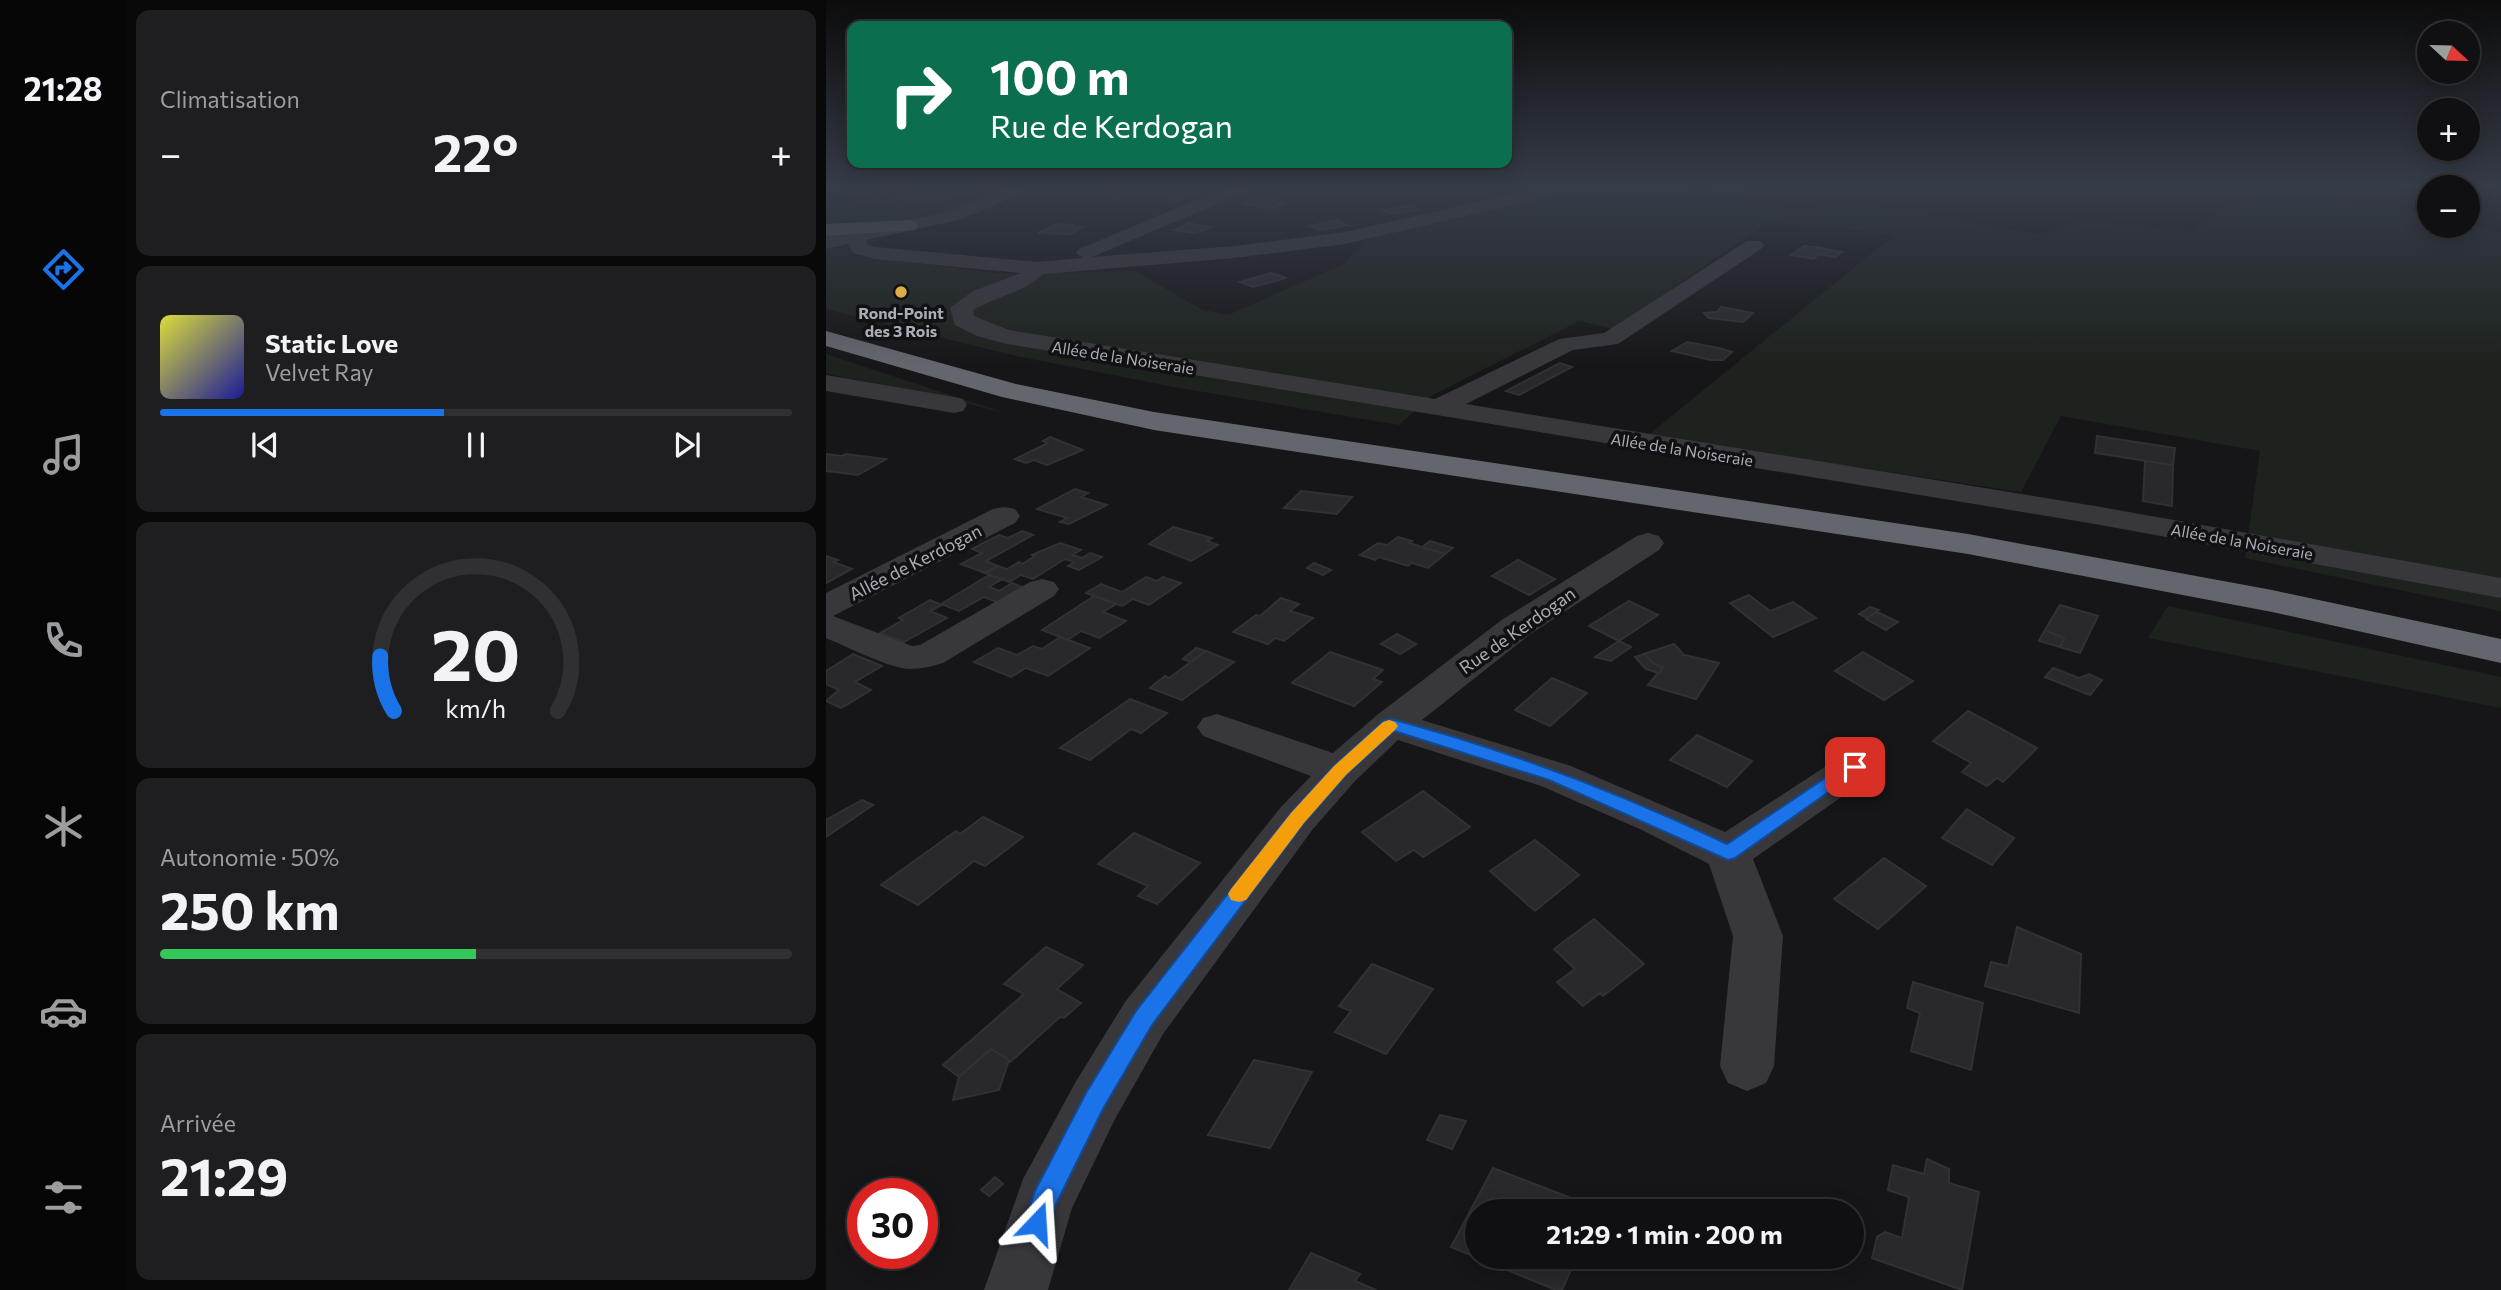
<!DOCTYPE html>
<html lang="fr">
<head>
<meta charset="utf-8">
<style>
  :root { --surface:#101012; --page:#1e1e20; --text:#f1f3f6; --muted:#9c9d9f; --line:#303032; --accent:#1a73e8 }
  body { margin:0; font-family:Commissioner,sans-serif; background:var(--page); color:var(--text); height:100vh; display:flex; flex-direction:column; font-size:26px; white-space:nowrap }
  * { box-sizing:border-box; margin:0 }
  p { font-size:23px; color:var(--muted) }
  .icon { flex:none; width:38px; height:38px; fill:none; stroke:currentColor; stroke-width:2; stroke-linecap:round; stroke-linejoin:round }
  .map { position:relative; flex:1; overflow:hidden }
  .side { display:flex; flex-direction:column; gap:10px; padding:10px; background:#09090a; width:700px }
  .side>* { flex:none }
  .hud { position:absolute; left:21px; top:21px; width:665px; height:147px; border-radius:14px; box-shadow:0 4px 18px #0003,0 0 0 2px var(--line); background:#0b6e4f; color:#fff; overflow:hidden }
  .needle { width:46px; rotate:112deg }
  .controls { position:absolute; left:1591px; top:21px; display:grid; gap:14px }
  .controls a { display:grid; place-items:center; width:63px; height:63px; border-radius:50%; background:var(--surface); box-shadow:0 4px 18px #0003,0 0 0 2px var(--line); font-size:35px }
  .speed { position:absolute; left:21px; top:1178px; display:flex; gap:14px; font-size:35px; font-weight:700; text-align:center }
  .speed>* { display:grid; place-content:center; width:91px; height:91px; border-radius:50%; background:var(--surface); box-shadow:0 4px 18px #0003,0 0 0 2px var(--line); line-height:1 }
  .speed .limit { border:10px solid #d22; background:#fff; color:#111 }
  .pin { position:absolute; display:grid; place-items:center; width:60px; height:60px; color:#fff; margin:-30px; border-radius:14px; box-shadow:0 4px 10px #0006 }
  .me { position:absolute; width:77px; margin:-38px; rotate:20deg; stroke-linejoin:round; filter:drop-shadow(0 0 5px #0008) }
  .turn { display:flex; align-items:center; gap:24px; height:147px; padding:0 28px; font-size:32px }
  .turn .icon { width:91px; height:91px; stroke-width:2.5 }
  .turn b { display:block; font-size:49px; line-height:60px }
  .big { font-size:52px; font-weight:700; line-height:1.1 }
  .side .widget { flex:1; display:flex; flex-direction:column; justify-content:center; gap:10px; min-width:0; padding:0 24px; border-radius:14px; background:var(--page) }
  .side .dial { align-items:center; gap:0 }
  .dial svg { height:182px; overflow:visible; fill:none; stroke:var(--line); stroke-width:7; stroke-linecap:round; text-anchor:middle }
  .dial text { fill:var(--text); stroke:none }
  .song { display:flex; align-items:center; gap:21px }
  .cover { width:84px; height:84px; border-radius:10px; background:linear-gradient(135deg,hsl(60 70% 55%),hsl(240 70% 35%)) }
  .played { height:7px; border-radius:4px; background:linear-gradient(90deg,var(--accent) 45%,var(--line) 45%) }
  .keys { display:flex; justify-content:space-around; direction:ltr }
  .heat { display:flex; justify-content:space-between; align-items:center; font-size:38px; direction:ltr }
  .charge { height:10px; border-radius:5px; background:linear-gradient(90deg,#34c759 50%,var(--line) 0) }
  .trip { position:absolute; left:639px; top:1199px; width:399px; height:70px; border-radius:35px; background:var(--surface); box-shadow:0 4px 18px #0003,0 0 0 2px var(--line); font-weight:700; line-height:70px; text-align:center }
  main { display:flex; flex:1; min-height:0 }
  .dock { display:flex; flex-direction:column; width:126px; justify-content:space-around; align-items:center; background:#060607; color:var(--muted) }
  .dock .icon { width:49px; height:49px }
  .dock .on { color:var(--accent) }
  .dock b { font-size:32px; color:var(--text) }
  .map>svg:first-child { display:block }
  .built { fill:#222225 }
  .green { fill:#1d221e }
  .building { fill:#29292c; stroke:#313134; stroke-width:2 }
  .lines { fill:none; stroke-linecap:round; stroke-linejoin:round }
  .minor { fill:#38383c; fill-rule:evenodd }
  .major { fill:#54555b; fill-rule:evenodd }
  .highway { fill:#64666d; fill-rule:evenodd }
  .route { fill:#1a73e8; stroke:#114b97; stroke-width:2 }
  .slow { fill:#f59e0b }
  .poi-dot { fill:#dcae4a; stroke:#111113; stroke-width:2.5 }
  .labels { text-anchor:middle; dominant-baseline:central; stroke-width:7; stroke-linejoin:round; paint-order:stroke }
  .far-poi-label { font-size:16px; font-weight:bold; fill:#aaadb6; stroke:#111113 }
  .far-street-label { font-size:16px; fill:#aaadb6; stroke:#111113 }
  .street-label { font-size:18px; fill:#aaadb6; stroke:#111113 }
</style>
</head>
<body>
<main>
<nav class="dock">
<b>21:28</b>
<svg class="icon on" aria-label="directions" viewBox="0 0 24 24"><path d="M12 3l9 9-9 9-9-9zM9 14v-3h6M13 9l2 2-2 2"/></svg>
<svg class="icon" aria-label="music" viewBox="0 0 24 24"><path d="M9 18V5l10-2v13"/><circle cx="6" cy="18" r="3"/><circle cx="16" cy="16" r="3"/></svg>
<svg class="icon" aria-label="phone" viewBox="0 0 24 24"><path d="M5 4h4l2 5-3 2q2 4 5 5l2-3 5 2v4C11 20 4 13 5 4z"/></svg>
<svg class="icon" aria-label="climate" viewBox="0 0 24 24"><path d="M12 3v18M4 7l16 10M4 17L20 7"/></svg>
<svg class="icon" aria-label="car" viewBox="0 0 24 24"><path d="M5 17H2v-5l4-1 3-4h7l3 4 3 1v5h-3M9 17h6M6 11h13"/><circle cx="7" cy="17" r="2"/><circle cx="17" cy="17" r="2"/></svg>
<svg class="icon" aria-label="filters" viewBox="0 0 24 24"><path d="M4 7h16M4 17h16"/><circle cx="9" cy="7" r="2"/><circle cx="15" cy="17" r="2"/></svg>
</nav>
<section class="side">
<div class="widget"><p>Climatisation</p>
<div class="heat"><a>−</a><b class="big">22°</b><a>+</a></div>
</div>
<div class="widget">
<div class="song"><i class="cover"></i><div><b>Static Love</b><p>Velvet Ray</p></div></div>
<div class="played"></div>
<div class="keys"><svg class="icon" aria-label="previous" viewBox="0 0 24 24"><path d="M18 5L8 12l10 7zM5 5v14"/></svg><svg class="icon" aria-label="pause" viewBox="0 0 24 24"><path d="M8 5v14M16 5v14"/></svg><svg class="icon" aria-label="next" viewBox="0 0 24 24"><path d="M6 5l10 7-10 7zM19 5v14"/></svg></div>
</div>
<div class="widget dial"><svg viewBox="0 0 100 80">
<path d="M14 69A42 42 0 1 1 86 69"/>
<path d="M14 69A42 42 0 0 1 8 45" stroke="#1a73e8"/>
<text x="50" y="56" font-size="32" font-weight="700">20</text>
<text x="50" y="72" font-size="11">km/h</text>
</svg></div>
<div class="widget"><p>Autonomie · 50%</p><b class="big">250 km</b><div class="charge"></div></div>
<div class="widget"><p>Arrivée</p><b class="big">21:29</b></div>
</section>
<div class="map">
<svg width="1675" height="1290" viewBox="0 0 1675 1290">
  <rect width="100%" height="100%" fill="#161618"/>
  <polygon class="built" points="72,186 189,186 130,212 25,205"/>
  <g class="green">
    <polygon points="0,186 72,186 27,206 130,212 93,220 25,255 177,274 309,271 375,309 402,315 518,264 542,237 761,186 852,186 876,191 891,186 926,186 903,199 974,211 1014,201 1215,235 1259,221 1368,232 1411,201 1439,197 1492,197 1558,204 1603,216 1603,226 1642,225 1675,233 1675,611 1419,558 1434,451 1235,416 1195,492 821,436 1067,236 1046,231 941,223 787,329 753,321 607,395 573,425 348,387 190,356 0,309"/>
    <polygon points="0,354 182,414 100,393 0,374"/>
    <polygon points="1342,606 1675,677 1675,708 1322,638"/>
  </g>
  <g class="building">
    <polygon points="102,186 171,186 163,190 99,187"/>
    <polygon points="99,187 150,189 115,201 69,199"/>
    <polygon points="303,187 317,188 294,199 274,197"/>
    <polygon points="369,188 376,190 352,202 342,201 346,198 330,197 339,193 353,193"/>
    <polygon points="432,197 450,199 443,201 460,203 446,208 418,204"/>
    <polygon points="584,205 591,210 568,214 556,211"/>
    <polygon points="510,220 521,225 494,230 484,226"/>
    <polygon points="363,223 374,226 386,227 369,233 348,230"/>
    <polygon points="231,224 245,225 243,226 257,227 244,234 212,233"/>
    <polygon points="978,246 989,247 1016,252 1009,257 992,254 988,259 965,255"/>
    <polygon points="445,273 460,278 427,287 414,282"/>
    <polygon points="895,307 927,313 917,322 883,318 878,313 891,312"/>
    <polygon points="861,342 897,349 906,352 897,360 885,360 846,351"/>
    <polygon points="734,363 746,367 693,395 680,391"/>
    <polygon points="1271,436 1349,448 1347,465 1269,453"/>
    <polygon points="224,437 257,450 221,465 208,460 200,463 189,459 222,443 217,441"/>
    <polygon points="0,454 16,456 20,454 60,459 32,475 0,471"/>
    <polygon points="1319,461 1347,465 1346,506 1317,501"/>
    <polygon points="249,489 262,493 255,497 281,505 243,524 234,522 241,518 211,509"/>
    <polygon points="475,491 526,497 511,514 458,508"/>
    <polygon points="347,527 386,538 381,541 392,545 365,561 323,544"/>
    <polygon points="196,531 207,535 160,561 172,566 159,573 135,564 156,553 146,549 173,535 182,538"/>
    <polygon points="572,537 586,541 583,543 619,554 602,568 586,563 582,566 553,557 549,560 534,555 552,543 561,545"/>
    <polygon points="604,541 627,548 619,554 596,547"/>
    <polygon points="234,543 255,550 246,555 256,558 264,553 276,557 253,570 242,566 248,562 239,559 207,579 195,575 183,582 159,573 172,566 181,569 193,562 196,564 209,556 206,555"/>
    <polygon points="0,556 12,560 7,562 26,569 0,583"/>
    <polygon points="692,560 729,579 703,595 666,576"/>
    <polygon points="488,563 505,570 497,575 481,568"/>
    <polygon points="163,575 176,579 163,587 173,591 186,583 199,588 173,603 158,597 133,611 115,604"/>
    <polygon points="320,577 331,581 337,577 355,583 323,605 307,599 296,606 260,593 275,584 296,592"/>
    <polygon points="923,595 944,611 967,602 990,618 947,637 904,603"/>
    <polygon points="268,596 290,604 277,612 300,621 273,638 255,631 242,640 216,630"/>
    <polygon points="455,598 473,604 464,611 487,618 458,641 449,638 442,644 407,632 430,615 434,616"/>
    <polygon points="104,600 116,605 104,611 121,618 78,642 54,633 77,620 73,618"/>
    <polygon points="803,601 832,615 793,641 763,626"/>
    <polygon points="1234,605 1272,616 1254,653 1234,647 1238,638 1219,630"/>
    <polygon points="1044,607 1053,610 1042,618 1033,614"/>
    <polygon points="1051,612 1072,622 1060,630 1040,619"/>
    <polygon points="1219,630 1238,638 1234,647 1213,641"/>
    <polygon points="571,634 590,644 574,654 555,644"/>
    <polygon points="234,637 264,648 222,676 200,668 185,677 148,662 172,648 191,655 207,646 216,649"/>
    <polygon points="793,641 805,647 785,661 769,657"/>
    <polygon points="848,644 858,655 893,663 870,699 822,685 837,667 828,664 818,654"/>
    <polygon points="370,648 380,651 365,662 357,659"/>
    <polygon points="380,651 408,662 356,700 324,688 339,676 343,678"/>
    <polygon points="504,652 557,670 547,679 556,682 528,706 466,683"/>
    <polygon points="1037,652 1087,681 1058,700 1009,671"/>
    <polygon points="27,654 56,666 29,682 45,690 15,708 0,701 13,690 0,684 0,671"/>
    <polygon points="818,654 828,664 837,667 833,673 820,669 809,657"/>
    <polygon points="1227,668 1253,678 1263,674 1276,680 1264,695 1219,677"/>
    <polygon points="726,678 761,693 724,726 689,710"/>
    <polygon points="304,699 341,713 315,733 305,729 264,760 234,748"/>
    <polygon points="1142,711 1211,748 1177,782 1171,778 1161,786 1136,772 1145,763 1107,741"/>
    <polygon points="871,735 926,761 901,787 844,760"/>
    <polygon points="597,791 644,827 597,857 588,850 570,861 536,832"/>
    <polygon points="36,800 47,805 0,837 0,820"/>
    <polygon points="1141,809 1188,838 1166,865 1116,838"/>
    <polygon points="157,817 197,837 159,866 148,861 92,905 55,885 130,831 134,834"/>
    <polygon points="308,833 374,863 331,904 312,896 322,886 272,864"/>
    <polygon points="709,840 753,875 709,911 664,871"/>
    <polygon points="1058,858 1100,886 1052,929 1008,899"/>
    <polygon points="768,919 818,964 777,996 774,993 757,1006 731,982 749,969 728,949"/>
    <polygon points="1191,927 1255,954 1253,1013 1159,986 1165,962 1182,966"/>
    <polygon points="220,947 257,965 231,989 255,1003 238,1018 234,1017 184,1062 165,1049 133,1077 117,1065 198,994 178,984"/>
    <polygon points="546,964 607,989 560,1054 509,1032 525,1011 513,1006"/>
    <polygon points="1087,982 1157,1003 1145,1070 1085,1051 1094,1013 1081,1008"/>
    <polygon points="165,1049 183,1060 173,1090 127,1100 133,1077"/>
    <polygon points="428,1060 486,1072 444,1148 382,1135"/>
    <polygon points="614,1115 640,1121 626,1149 601,1140"/>
    <polygon points="1101,1159 1123,1169 1123,1183 1153,1192 1136,1290 1046,1258 1051,1237 1059,1232 1076,1238 1083,1197 1062,1190 1067,1165 1098,1174"/>
    <polygon points="667,1168 771,1208 770,1211 651,1211 651,1256 751,1256 736,1290 730,1290 625,1247"/>
    <polygon points="169,1177 177,1184 163,1196 155,1190"/>
    <polygon points="485,1253 534,1274 529,1281 550,1290 463,1290"/>
  </g>
  <g class="lines">
    <g class="minor">
      <path d="M 185,186 L 207,186 L 205,190 L 133,220 L 39,240 L 42,245 L 50,247 L 211,262 L 257,258 L 250,253 L 253,249 L 404,186 L 426,186 L 424,190 L 266,257 L 408,246 L 519,232 L 723,186 L 752,186 L 750,190 L 519,244 L 408,258 L 217,274 C 199,292 169,297 147,310 L 148,316 L 183,330 L 609,399 L 733,339 L 778,333 L 921,241 L 935,241 L 938,245 L 935,249 L 792,344 L 747,350 L 640,404 L 1269,506 L 1675,578 L 1675,598 L 1269,524 L 181,344 L 151,336 L 129,325 L 124,308 L 147,291 L 195,273 L 49,259 L 27,253 L 22,244 L 0,249 L 0,237 L 122,212 Z"/>
      <polygon points="0,375 128,397 137,399 141,405 137,411 128,413 0,391"/>
      <path d="M 178,507 L 189,509 L 194,516 L 189,523 L 7,616 L 86,646 L 94,645 L 204,582 L 216,579 L 228,582 L 233,589 L 228,596 L 117,663 C 107,666 95,669 84,669 C 64,669 20,646 0,638 L 0,593 L 167,509 Z"/>
      <polygon points="822,533 833,536 838,543 833,550 703,635 596,720 745,766 899,832 1014,757 1029,753 1044,757 1050,767 1044,777 927,859 957,936 948,1066 940,1083 921,1091 902,1083 894,1066 907,936 883,864 816,830 715,786 572,740 529,781 487,829 337,1034 289,1119 246,1208 222,1290 158,1290 197,1179 249,1083 299,1002 455,807 485,776 377,736 371,727 377,718 391,714 507,753 551,715 677,619 811,536"/>
    </g>
    <polygon class="major" points="82,220 89,222 92,226 89,230 0,236 0,224"/>
    <polygon class="highway" points="0,331 190,384 328,412 1142,534 1446,590 1675,639 1675,663 1446,612 1142,554 328,430 176,397 0,346"/>
  </g>
  <linearGradient id="sky" x2="0" y2="1"><stop stop-color="#0c0c0d"/><stop offset="0.51" stop-color="#363c48"/><stop offset="1" stop-color="#363c48" stop-opacity="0"/></linearGradient>
  <rect width="1675" height="366" fill="url(#sky)"/>
  <path class="route" d="M 565,719 C 682,750 792,792 901,844 L 1023,762 L 1035,762 L 1038,767 L 909,858 L 902,860 L 723,780 L 568,731 L 520,775 L 478,823 L 326,1025 L 277,1109 L 230,1204 L 221,1232 L 211,1236 L 202,1232 L 198,1223 L 209,1191 L 260,1093 L 310,1011 L 465,813 L 508,766 L 559,720 Z"/>
  <polygon class="slow" points="563,720 569,722 572,726 569,730 520,775 478,823 420,900 413,902 405,900 402,894 405,889 465,813 508,766 557,722"/>
  <circle class="poi-dot" cx="75" cy="292" r="7"/>
  <g class="labels">
    <g class="far-poi-label">
      <text x="75" y="312">Rond-Point<tspan x="75" dy="18">des 3 Rois</tspan></text>
    </g>
    <g class="far-street-label">
      <text transform="translate(297 357) rotate(9)">Allée de la Noiseraie</text>
      <text transform="translate(856 449) rotate(9)">Allée de la Noiseraie</text>
      <text transform="translate(1416 541) rotate(10)">Allée de la Noiseraie</text>
    </g>
    <g class="street-label">
      <text transform="translate(89 562) rotate(-27)">Allée de Kerdogan</text>
      <text transform="translate(691 630) rotate(-35)">Rue de Kerdogan</text>
    </g>
  </g>
</svg>
<div class="controls">
<a><svg class="needle" viewBox="-14 -14 28 28"><path d="M0-13l5 13h-10z" fill="#e53935"/><path d="M0 13l5-13h-10z" fill="#9c9d9f"/></svg></a>
<a>+</a>
<a>−</a>
</div>
<div class="speed"><div class="limit">30</div></div>
<div class="pin" style="left:1029px;top:767px;background:#d93025"><svg class="icon" aria-label="arrive" viewBox="0 0 24 24"><path d="M6 21V4h12l-3 4 3 4H6"/></svg></div>
<svg class="me" style="left:211px;top:1223px" viewBox="-20 -20 40 40"><path d="M0-17L14 15 0 8-14 15z" fill="#1a73e8" stroke="#fff" stroke-width="4"/></svg>
<div class="trip">21:29 · 1 min · 200 m</div>
<div class="hud">
<div class="turn"><svg class="icon" aria-label="right" viewBox="0 0 24 24"><path d="M7 20v-9h11M14 6l5 5-5 5"/></svg><div><b>100 m</b>Rue de Kerdogan</div></div>
</div>
</div>
</main>
</body>
</html>
